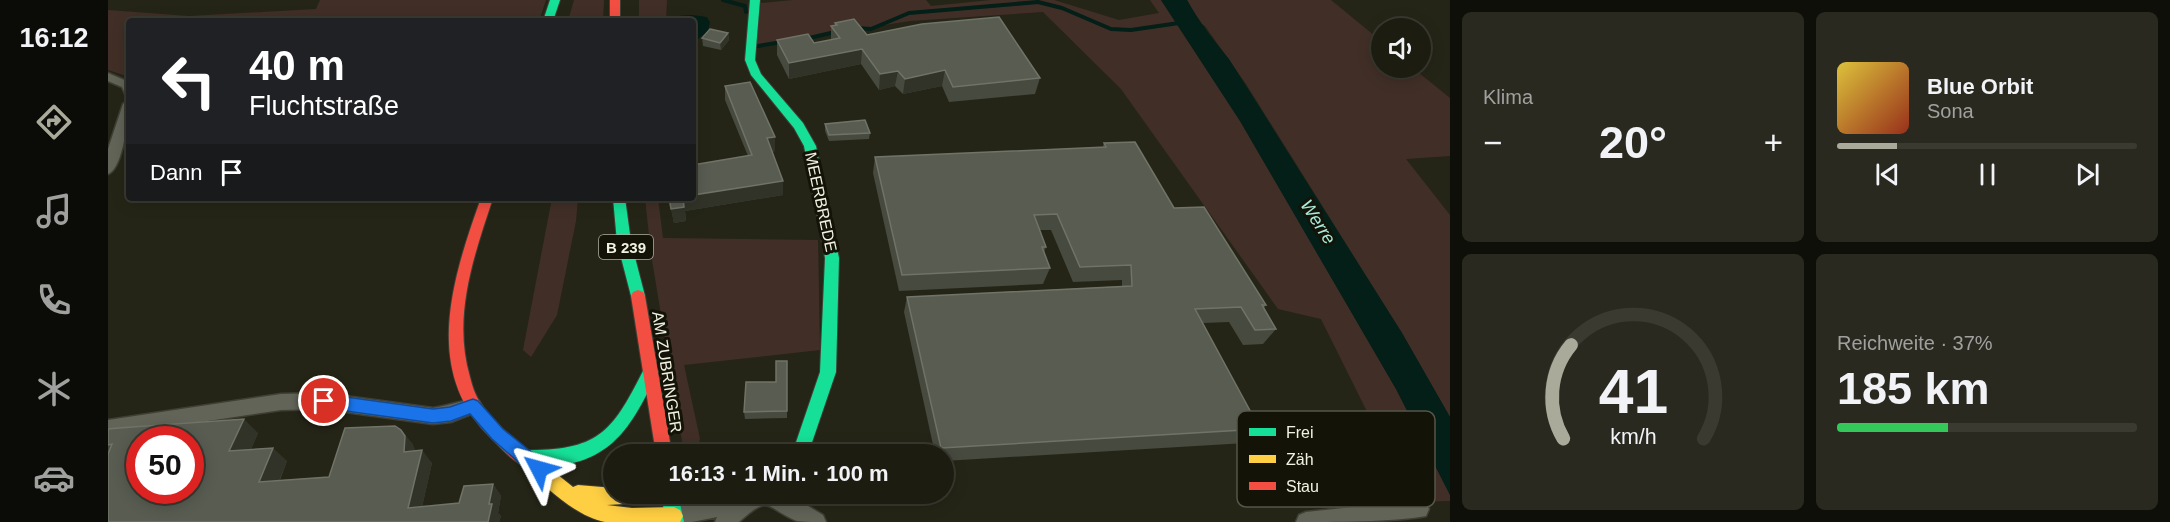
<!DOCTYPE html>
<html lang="de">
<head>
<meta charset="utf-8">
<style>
  :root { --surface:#1c1c11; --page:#29291f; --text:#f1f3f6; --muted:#a0a19f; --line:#3a3a31; --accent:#aaaa9b }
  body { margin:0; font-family:Helvetica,sans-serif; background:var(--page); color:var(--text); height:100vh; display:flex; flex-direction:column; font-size:22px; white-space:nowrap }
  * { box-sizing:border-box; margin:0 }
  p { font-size:20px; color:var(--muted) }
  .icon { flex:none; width:33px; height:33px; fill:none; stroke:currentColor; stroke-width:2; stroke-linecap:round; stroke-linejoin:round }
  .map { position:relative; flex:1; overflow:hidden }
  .details { display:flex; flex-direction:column; gap:12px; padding:12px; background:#0f0f09; width:720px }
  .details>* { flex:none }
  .guide { position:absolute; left:18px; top:18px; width:570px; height:183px; border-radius:6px; box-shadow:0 3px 15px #0003,0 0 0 2px var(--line); background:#202124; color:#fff; overflow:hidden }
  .buttons { position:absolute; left:1263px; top:18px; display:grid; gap:12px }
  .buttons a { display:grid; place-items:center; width:60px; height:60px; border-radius:50%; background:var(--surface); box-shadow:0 3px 15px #0003,0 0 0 2px var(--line); font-size:30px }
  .speed { position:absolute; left:18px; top:426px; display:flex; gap:12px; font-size:30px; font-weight:700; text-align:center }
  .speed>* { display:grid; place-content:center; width:78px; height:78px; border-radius:50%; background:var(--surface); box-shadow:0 3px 15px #0003,0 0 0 2px var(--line); line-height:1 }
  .speed .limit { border:9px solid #d22; background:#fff; color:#111 }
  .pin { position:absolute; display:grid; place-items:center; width:51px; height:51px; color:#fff; margin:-26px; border:3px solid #fff; border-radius:50%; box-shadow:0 2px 6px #0007 }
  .me { position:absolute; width:66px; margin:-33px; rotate:309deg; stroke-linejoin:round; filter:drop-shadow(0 0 4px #0008) }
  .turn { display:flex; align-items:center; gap:21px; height:126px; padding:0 24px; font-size:27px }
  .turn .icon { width:78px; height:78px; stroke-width:2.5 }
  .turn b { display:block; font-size:42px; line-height:51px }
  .then { display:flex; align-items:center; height:57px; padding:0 24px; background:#0003; gap:12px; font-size:22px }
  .big { font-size:45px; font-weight:600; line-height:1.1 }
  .details .tile { flex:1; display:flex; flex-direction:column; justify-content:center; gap:9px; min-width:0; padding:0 21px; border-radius:9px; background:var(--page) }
  .details .dial { align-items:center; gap:0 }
  .dial svg { height:156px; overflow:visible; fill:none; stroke:var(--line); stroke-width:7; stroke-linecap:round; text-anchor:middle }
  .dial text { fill:var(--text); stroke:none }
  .song { display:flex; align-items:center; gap:18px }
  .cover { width:72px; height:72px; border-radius:9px; background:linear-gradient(135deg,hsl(50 70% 55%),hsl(10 70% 35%)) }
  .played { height:6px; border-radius:3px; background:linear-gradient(90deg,var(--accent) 20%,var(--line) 20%) }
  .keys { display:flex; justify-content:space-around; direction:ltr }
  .heat { display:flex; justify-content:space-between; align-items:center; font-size:33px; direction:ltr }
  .charge { height:9px; border-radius:4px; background:linear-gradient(90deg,#34c759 37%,var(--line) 0) }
  .details .tiles { flex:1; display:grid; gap:12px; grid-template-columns:repeat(2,1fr) }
  .trip { position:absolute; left:495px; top:444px; width:351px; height:60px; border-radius:30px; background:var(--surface); box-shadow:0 3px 15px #0003,0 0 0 2px var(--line); font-weight:600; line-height:60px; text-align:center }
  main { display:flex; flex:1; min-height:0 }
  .tabs { display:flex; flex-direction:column; width:108px; justify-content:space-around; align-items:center; background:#0b0b07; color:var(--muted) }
  .tabs .icon { width:42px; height:42px }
  .tabs .on { color:var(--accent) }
  .tabs b { font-size:27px; color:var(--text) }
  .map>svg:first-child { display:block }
  .green { fill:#412f27 }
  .water { fill:#031f18 }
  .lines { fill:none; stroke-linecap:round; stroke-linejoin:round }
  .stream { stroke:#031f18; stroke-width:4 }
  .street-casing { stroke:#3f3f34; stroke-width:3 }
  .fast-casing { stroke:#3f3f34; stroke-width:2 }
  .slow-casing { stroke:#3f3f34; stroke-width:2 }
  .jam-casing { stroke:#3f3f34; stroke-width:2 }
  .street { fill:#636458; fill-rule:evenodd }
  .fast { fill:#16e098; fill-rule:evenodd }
  .slow { fill:#ffcf43; fill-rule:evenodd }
  .jam { fill:#f24e42; fill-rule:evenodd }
  .wall { fill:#464a3f }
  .shaded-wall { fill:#313328 }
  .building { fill:#585c51; stroke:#707368; stroke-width:1.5; fill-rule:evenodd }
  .route { fill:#1a73e8; stroke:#114b97; stroke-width:1.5 }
  .labels { text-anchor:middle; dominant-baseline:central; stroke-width:6; stroke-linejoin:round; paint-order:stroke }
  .shield { fill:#131308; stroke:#aeafa1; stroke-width:1.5 }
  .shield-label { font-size:15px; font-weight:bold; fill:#f1f2e2 }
  .street-label { font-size:16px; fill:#f1f2e2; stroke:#131308 }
  .water-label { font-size:18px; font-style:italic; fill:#a7ecdc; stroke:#131308 }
  .key { fill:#131308; stroke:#565649; stroke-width:1.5 }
  .key-label { font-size:16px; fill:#f1f2e2 }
</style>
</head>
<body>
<main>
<nav class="tabs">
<b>16:12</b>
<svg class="icon on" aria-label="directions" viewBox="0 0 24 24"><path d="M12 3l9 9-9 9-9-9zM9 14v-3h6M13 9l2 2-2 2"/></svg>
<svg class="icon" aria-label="music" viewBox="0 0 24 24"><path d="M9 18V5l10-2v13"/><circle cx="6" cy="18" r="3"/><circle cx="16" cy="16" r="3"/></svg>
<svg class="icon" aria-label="phone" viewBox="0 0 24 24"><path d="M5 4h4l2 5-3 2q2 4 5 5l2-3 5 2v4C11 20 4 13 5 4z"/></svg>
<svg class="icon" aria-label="climate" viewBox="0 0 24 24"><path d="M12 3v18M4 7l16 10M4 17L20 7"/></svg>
<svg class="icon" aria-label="car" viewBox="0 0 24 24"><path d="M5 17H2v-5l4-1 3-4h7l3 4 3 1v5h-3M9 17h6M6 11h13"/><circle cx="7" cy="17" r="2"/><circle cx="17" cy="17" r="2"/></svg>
</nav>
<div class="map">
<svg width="1342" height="522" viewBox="0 0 1342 522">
  <rect width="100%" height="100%" fill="#252517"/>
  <g class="green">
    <polygon points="212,0 438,0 431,21 356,16 330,21 21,21 21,77 0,70 0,10 81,16 208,9"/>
    <polygon points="466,0 496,0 495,21 460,21"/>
    <polygon points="531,0 559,0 558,21 531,21"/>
    <polygon points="685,0 818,0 823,6 883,0 946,0 1011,20 1051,13 1042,0 1053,0 1132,121 1288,389 1342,495 1342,501 1304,502 1213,319 1170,309 1013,89 935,12 802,21 648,45 653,3"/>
    <polygon points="1079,0 1223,0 1273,41 1274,68 1305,68 1342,98 1342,156 1298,159 1342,215 1342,417 1294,333 1138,84 1097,26 1091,22"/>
    <polygon points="444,198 470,198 468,221 449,315 423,357 415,350"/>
    <polygon points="537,198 550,198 555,238 710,240 712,350 576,365 592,439 588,454 582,454 575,447 543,254"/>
  </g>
  <g class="water">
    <path d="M 1053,0 L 1079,0 C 1091,21 1105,40 1121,59 L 1294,333 L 1342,417 L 1342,495 L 1288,389 L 1132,121 Z"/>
    <polygon points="584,15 599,17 602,22 600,31 585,43 585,21 566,21 570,16"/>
  </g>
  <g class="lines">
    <g class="stream">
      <polyline points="615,0 637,6 638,12"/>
      <polyline points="749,28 763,29 801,13 930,2 954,8 1003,29 1023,30 1071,23"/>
      <polyline points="697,39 727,32"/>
      <polyline points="650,46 674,42"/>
    </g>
    <g class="street-casing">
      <g id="street">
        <polygon points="0,73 21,82 21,95 17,94 14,87 0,81"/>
        <path d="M 21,100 C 21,115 15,169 0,174 L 0,149 L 15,104 Z"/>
        <path d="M 215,393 L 325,408 C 338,407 361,397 371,401 L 374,406 L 371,411 L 343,422 L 325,424 L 215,409 L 173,410 L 0,436 L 0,420 L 173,394 Z"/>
        <path d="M 635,494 L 680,494 L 715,515 L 718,522 C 709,522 696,522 689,521 C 657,508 663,493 631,522 L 607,522 L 609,517 L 584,522 L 559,522 L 556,516 L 559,509 L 566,506 Z"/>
        <path d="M 1311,500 L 1318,502 L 1321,509 L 1318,516 C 1286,522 1224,522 1188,522 L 1191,515 L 1198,512 Z"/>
      </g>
    </g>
    <g class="fast-casing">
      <g id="fast">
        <polygon points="442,0 452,0 445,21 435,21"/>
        <polygon points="642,0 652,0 647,60 653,74 695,123 708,146 731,258 728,372 700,454 684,454 712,372 717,258 696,146 686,128 643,75 637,60"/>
        <polygon points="505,198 517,198 523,242 537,296 535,300 525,300 523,296 509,242"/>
        <path d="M 542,365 L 547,367 L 550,372 C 527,418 509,458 453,465 C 440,466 424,468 411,463 L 409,458 L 411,453 L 417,450 C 492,451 505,431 537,367 Z"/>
        <polygon points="553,494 570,494 576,522 558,522"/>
      </g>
    </g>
    <g class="slow-casing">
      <path id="slow" d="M 418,451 L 424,454 L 465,487 L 470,485 L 506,488 L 506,494 L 554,494 L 552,500 L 546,502 L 499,505 L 524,508 L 566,507 L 572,510 L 575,516 L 572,522 C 551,522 517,522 497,522 C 464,515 437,485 412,464 L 410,459 L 412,454 Z"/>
    </g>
    <g class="jam-casing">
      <g id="jam">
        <rect x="502" y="0" width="10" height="21"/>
        <path d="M 373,198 L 385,198 C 366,256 344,316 362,377 C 364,385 367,395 372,402 C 384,423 406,438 424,454 L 426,459 L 424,464 L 418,467 C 405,462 393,448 383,438 C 313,371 345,277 373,198 Z"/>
        <polygon points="530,290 535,292 537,296 564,454 548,454 523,296 525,292"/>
      </g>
    </g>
    <use href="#street" class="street"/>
    <use href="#fast" class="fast"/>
    <use href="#slow" class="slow"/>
    <use href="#jam" class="jam"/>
  </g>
  <g class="wall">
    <polygon points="727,23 759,35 932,78 927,94 841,102 834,86 795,94 787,86 771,90 753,64 681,79 669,55 669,40 706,43 723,40 723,26 727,26"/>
    <polygon points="620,33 621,40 613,50 595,46 594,38"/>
    <polygon points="617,86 667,137 667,151 664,152 675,181 675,195 577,211 578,221 566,223 561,198 585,198 640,156 617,100"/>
    <polygon points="717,124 762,133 761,139 721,141 717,131"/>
    <polygon points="996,143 1066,208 1158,305 1156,308 1168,329 1155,344 1135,345 1121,322 1095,323 1152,429 1138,443 836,461 836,454 827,454 796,312 799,297 1014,286 1014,280 965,282 943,230 932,230 938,247 936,252 942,268 935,284 791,291 765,173 767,157 994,148"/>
    <polygon points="679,361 679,418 637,419 636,412 668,382"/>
    <polygon points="0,429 150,433 143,449 179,461 172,480 221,477 304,443 307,451 324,463 314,507 351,503 385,484 393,496 390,513 393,516 391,522 0,522"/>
  </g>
  <g class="shaded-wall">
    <polygon points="620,33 621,40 613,50 612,43"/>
    <polygon points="754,49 753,64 681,79 681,63"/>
    <polygon points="837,70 834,86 795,94 797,79"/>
    <polygon points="790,71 787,86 771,90 772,74"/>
    <polygon points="667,137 667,151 659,153 659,138"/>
    <polygon points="675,181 675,195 577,211 578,221 566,223 563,209 575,198 585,198 585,195"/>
    <polygon points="136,419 150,433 137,464 121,451"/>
    <polygon points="293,430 304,443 307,449 306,465 296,452"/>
    <polygon points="165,448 179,461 166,494 151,482"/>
    <polygon points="314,450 324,463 311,520 300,508"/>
    <polygon points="385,484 393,496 390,513 393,516 391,522 380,522 381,504"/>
  </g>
  <g class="building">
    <polygon points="891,17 932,78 845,87 837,70 797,79 790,71 772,74 754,49 681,63 669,40 700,34 706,43 732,38 723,26 729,25 727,23 746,19 759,35 814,24"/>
    <polygon points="602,29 620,33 612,43 594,38"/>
    <polygon points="642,82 667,137 659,138 675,181 585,195 585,165 644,155 617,86"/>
    <polygon points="757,120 762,133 721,135 717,124"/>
    <polygon points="1027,142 1066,208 1096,207 1158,305 1154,305 1168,329 1147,330 1133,307 1087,309 1152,429 833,448 799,297 1024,286 1023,265 972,267 949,214 926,215 938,247 934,247 942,268 794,275 767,157 998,147 996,143"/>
    <polygon points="561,198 575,198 576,207 563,209"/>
    <polygon points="668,361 679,361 679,411 636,412 638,382 668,382"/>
    <path d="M 136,419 L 121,451 L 165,448 L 151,482 L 221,477 L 237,428 L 287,426 L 293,430 L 297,436 L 296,452 L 314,450 L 300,508 L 351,503 L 356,486 L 385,484 L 381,504 L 384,504 L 380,522 L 0,522 L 0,454 L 4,444 L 0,445 L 0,429 L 11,428 ZM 32,440 L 82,440 L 82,490 L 32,490 Z"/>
  </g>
  <polygon class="route" points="216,394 325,409 342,407 365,399 370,401 395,429 437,463 440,469 437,475 431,477 425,475 384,439 362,414 343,421 325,423 216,408 210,406 208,401 210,396"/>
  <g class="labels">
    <rect class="shield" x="491" y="235" width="54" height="24" rx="4.5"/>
    <g class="shield-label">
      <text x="518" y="247">B 239</text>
    </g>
    <g class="street-label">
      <text transform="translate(713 202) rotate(78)">MEERBREDE</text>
      <text transform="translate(559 372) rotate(81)">AM ZUBRINGER</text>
    </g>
    <g class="water-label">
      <text transform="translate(1210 222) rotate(57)">Werre</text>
    </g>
  </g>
  <rect x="1129" y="411" width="198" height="96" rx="9" class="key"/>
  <rect x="1141" y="428" width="27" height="8" fill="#16e098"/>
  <rect x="1141" y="455" width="27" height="8" fill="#ffcf43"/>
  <rect x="1141" y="482" width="27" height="8" fill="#f24e42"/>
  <g class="key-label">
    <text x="1178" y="438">Frei</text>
    <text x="1178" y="465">Zäh</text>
    <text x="1178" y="492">Stau</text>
  </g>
</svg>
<div class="buttons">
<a><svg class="icon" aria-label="sound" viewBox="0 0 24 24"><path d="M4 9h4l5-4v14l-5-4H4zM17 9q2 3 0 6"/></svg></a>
</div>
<div class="speed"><div class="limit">50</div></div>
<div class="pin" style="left:216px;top:401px;background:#d93025"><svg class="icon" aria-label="arrive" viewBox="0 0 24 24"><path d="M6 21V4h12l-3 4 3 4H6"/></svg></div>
<svg class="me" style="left:431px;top:469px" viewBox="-20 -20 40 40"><path d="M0-17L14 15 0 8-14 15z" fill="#1a73e8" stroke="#fff" stroke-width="4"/></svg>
<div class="trip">16:13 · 1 Min. · 100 m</div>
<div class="guide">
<div class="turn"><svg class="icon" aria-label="left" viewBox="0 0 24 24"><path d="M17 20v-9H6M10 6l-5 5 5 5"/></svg><div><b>40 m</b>Fluchtstraße</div></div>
<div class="then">Dann<svg class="icon" aria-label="arrive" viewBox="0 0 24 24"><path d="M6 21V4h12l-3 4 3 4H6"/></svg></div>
</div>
</div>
<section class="details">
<div class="tiles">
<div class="tile"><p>Klima</p>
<div class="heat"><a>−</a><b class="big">20°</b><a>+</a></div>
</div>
<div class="tile">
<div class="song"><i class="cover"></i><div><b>Blue Orbit</b><p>Sona</p></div></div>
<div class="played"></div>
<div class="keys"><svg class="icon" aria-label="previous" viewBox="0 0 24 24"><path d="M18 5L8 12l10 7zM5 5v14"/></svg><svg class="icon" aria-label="pause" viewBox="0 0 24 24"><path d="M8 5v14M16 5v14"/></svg><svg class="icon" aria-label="next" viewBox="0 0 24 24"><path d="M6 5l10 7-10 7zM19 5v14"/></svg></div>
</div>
<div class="tile dial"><svg viewBox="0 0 100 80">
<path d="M14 69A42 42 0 1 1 86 69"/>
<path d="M14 69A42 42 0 0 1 18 21" stroke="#aaaa9b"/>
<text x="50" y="56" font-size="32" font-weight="700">41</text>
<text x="50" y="72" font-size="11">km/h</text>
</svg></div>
<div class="tile"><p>Reichweite · 37%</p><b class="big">185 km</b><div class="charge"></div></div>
</div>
</section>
</main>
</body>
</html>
